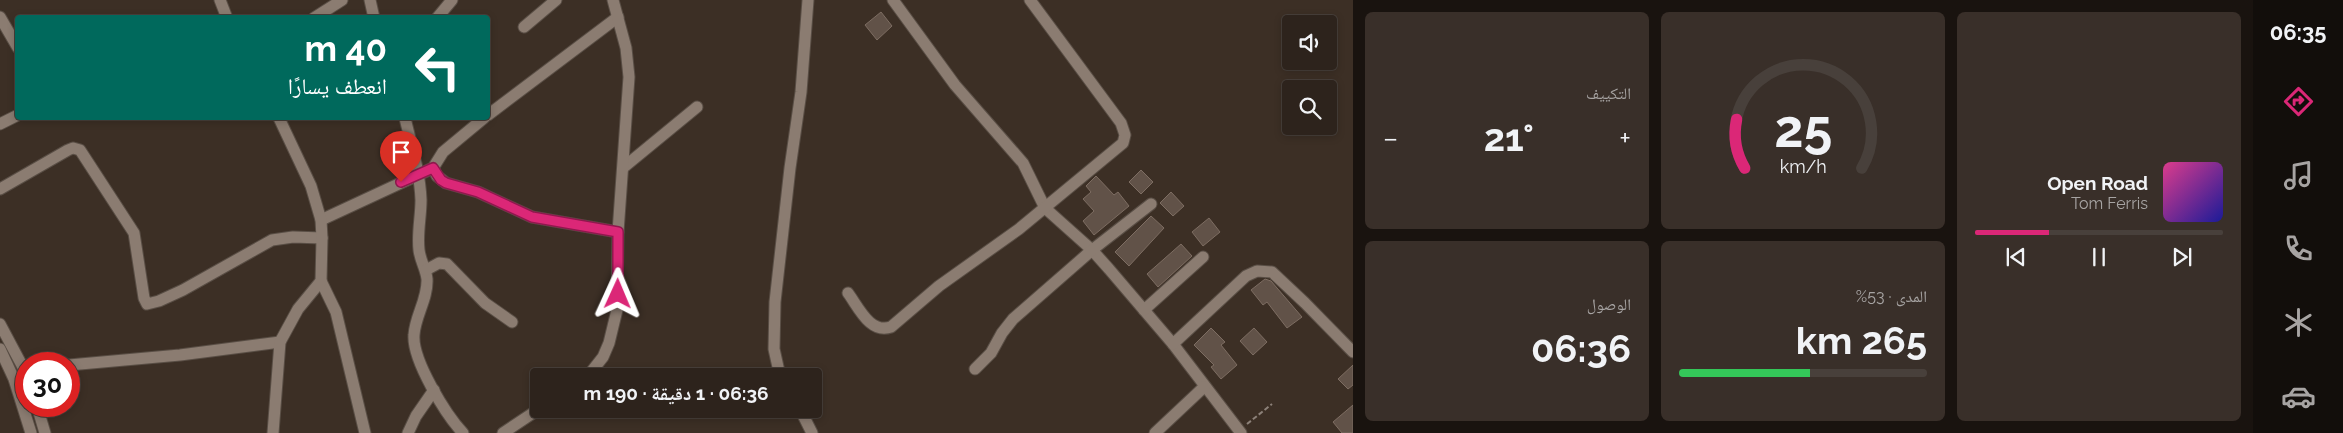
<!DOCTYPE html>
<html lang="ar">
<head>
<meta charset="utf-8">
<style>
  :root { --surface:#2d231c; --page:#392f29; --text:#f1f3f6; --muted:#a7a4a3; --line:#48403b; --accent:#db2777 }
  body { margin:0; font-family:Raleway,"Noto Naskh Arabic",sans-serif; background:var(--page); color:var(--text); direction:rtl; height:100vh; display:flex; flex-direction:column; font-size:19px; white-space:nowrap }
  * { box-sizing:border-box; margin:0 }
  p { font-size:16px; color:var(--muted) }
  .icon { flex:none; width:28px; height:28px; fill:none; stroke:currentColor; stroke-width:2; stroke-linecap:round; stroke-linejoin:round }
  .map { position:relative; flex:1; overflow:hidden; direction:ltr }
  .side { display:flex; flex-direction:column; gap:12px; padding:12px; background:#19130f; width:900px }
  .side>* { flex:none }
  .guide { position:absolute; left:15px; top:15px; width:475px; height:105px; border-radius:5px; box-shadow:0 2px 8px #0003,0 0 0 1px var(--line); direction:rtl; background:#00695c; color:#fff; overflow:hidden }
  .fabs { position:absolute; left:1282px; top:15px; display:grid; gap:10px }
  .fabs a { display:grid; place-items:center; width:55px; height:55px; border-radius:5px; background:var(--surface); box-shadow:0 2px 8px #0003,0 0 0 1px var(--line); font-size:25px }
  .speed { position:absolute; left:15px; top:352px; display:flex; gap:10px; font-size:25px; font-weight:700; text-align:center }
  .speed>* { display:grid; place-content:center; width:65px; height:65px; border-radius:50%; background:var(--surface); box-shadow:0 2px 8px #0003,0 0 0 1px var(--line); line-height:1 }
  .speed .limit { border:8px solid #d22; background:#fff; color:#111 }
  .pin { position:absolute; display:grid; place-items:center; width:42px; height:42px; color:#fff; margin:-51px -21px; border-radius:50% 50% 50% 0; rotate:-45deg; box-shadow:0 0 5px #0007 }
  .pin .icon { rotate:45deg }
  .me { position:absolute; width:55px; margin:-28px; rotate:1deg; stroke-linejoin:round; filter:drop-shadow(0 0 4px #0008) }
  .turn { display:flex; align-items:center; gap:18px; height:105px; padding:0 20px; font-size:22px }
  .turn .icon { width:65px; height:65px; stroke-width:2.5 }
  .turn b { display:block; font-size:35px; line-height:42px }
  .big { font-size:38px; font-weight:700; line-height:1.1 }
  .side .widget { flex:1; display:flex; flex-direction:column; justify-content:center; gap:8px; min-width:0; padding:0 18px; border-radius:8px; background:var(--page) }
  .side .dial { align-items:center; gap:0 }
  .dial svg { height:130px; overflow:visible; fill:none; stroke:var(--line); stroke-width:7; stroke-linecap:round; text-anchor:middle }
  .dial text { fill:var(--text); stroke:none }
  .song { display:flex; align-items:center; gap:15px }
  .cover { width:60px; height:60px; border-radius:8px; background:linear-gradient(135deg,hsl(330 70% 55%),hsl(240 70% 35%)) }
  .played { height:5px; border-radius:2px; background:linear-gradient(90deg,var(--accent) 30%,var(--line) 30%) }
  .keys { display:flex; justify-content:space-around; direction:ltr }
  .heat { display:flex; justify-content:space-between; align-items:center; font-size:28px; direction:ltr }
  .charge { height:8px; border-radius:4px; background:linear-gradient(90deg,#34c759 53%,var(--line) 0) }
  .side .tiles { flex:1; display:grid; gap:12px; grid-template-columns:repeat(3,1fr) }
  .widget:first-child { grid-row:span 2 }
  .trip { position:absolute; left:530px; top:368px; width:292px; height:50px; border-radius:5px; background:var(--surface); box-shadow:0 2px 8px #0003,0 0 0 1px var(--line); font-weight:700; line-height:50px; text-align:center; direction:rtl }
  main { display:flex; flex:1; min-height:0 }
  .dock { display:flex; flex-direction:column; width:90px; justify-content:space-around; align-items:center; background:#120e0b; color:var(--muted) }
  .dock .icon { width:35px; height:35px }
  .dock .selected { color:var(--accent) }
  .dock b { font-size:22px; color:var(--text) }
  .map>svg:first-child { display:block }
  .building { fill:#615248; stroke:#7d6d62 }
  .lines { fill:none; stroke-linecap:round; stroke-linejoin:round }
  .street-casing { stroke:#594e45; stroke-width:13 }
  .path { stroke:#8c8179; stroke-width:2; stroke-dasharray:5 2.5; stroke-linecap:butt }
  .street { stroke:#8b7c71; stroke-width:11 }
  .route-casing { stroke:#8e194d; stroke-width:12 }
  .route { stroke:#db2777; stroke-width:9 }
</style>
</head>
<body>
<main>
<nav class="dock">
<b>06:35</b>
<svg class="icon selected" aria-label="directions" viewBox="0 0 24 24"><path d="M12 3l9 9-9 9-9-9zM9 14v-3h6M13 9l2 2-2 2"/></svg>
<svg class="icon" aria-label="music" viewBox="0 0 24 24"><path d="M9 18V5l10-2v13"/><circle cx="6" cy="18" r="3"/><circle cx="16" cy="16" r="3"/></svg>
<svg class="icon" aria-label="phone" viewBox="0 0 24 24"><path d="M5 4h4l2 5-3 2q2 4 5 5l2-3 5 2v4C11 20 4 13 5 4z"/></svg>
<svg class="icon" aria-label="climate" viewBox="0 0 24 24"><path d="M12 3v18M4 7l16 10M4 17L20 7"/></svg>
<svg class="icon" aria-label="car" viewBox="0 0 24 24"><path d="M5 17H2v-5l4-1 3-4h7l3 4 3 1v5h-3M9 17h6M6 11h13"/><circle cx="7" cy="17" r="2"/><circle cx="17" cy="17" r="2"/></svg>
</nav>
<section class="side">
<div class="tiles">
<div class="widget">
<div class="song"><i class="cover"></i><div><b>Open Road</b><p>Tom Ferris</p></div></div>
<div class="played"></div>
<div class="keys"><svg class="icon" aria-label="previous" viewBox="0 0 24 24"><path d="M18 5L8 12l10 7zM5 5v14"/></svg><svg class="icon" aria-label="pause" viewBox="0 0 24 24"><path d="M8 5v14M16 5v14"/></svg><svg class="icon" aria-label="next" viewBox="0 0 24 24"><path d="M6 5l10 7-10 7zM19 5v14"/></svg></div>
</div>
<div class="widget dial"><svg viewBox="0 0 100 80">
<path d="M14 69A42 42 0 1 1 86 69"/>
<path d="M14 69A42 42 0 0 1 9 39" stroke="#db2777"/>
<text x="50" y="56" font-size="32" font-weight="700">25</text>
<text x="50" y="72" font-size="11">km/h</text>
</svg></div>
<div class="widget"><p>التكييف</p>
<div class="heat"><a>−</a><b class="big">21°</b><a>+</a></div>
</div>
<div class="widget"><p>المدى · 53%</p><b class="big">265 km</b><div class="charge"></div></div>
<div class="widget"><p>الوصول</p><b class="big">06:36</b></div>
</div>
</section>
<div class="map">
<svg width="1353" height="433" viewBox="0 0 1353 433">
  <rect width="100%" height="100%" fill="#3c2f25"/>
  <g class="building">
    <polygon points="881,12 892,26 877,40 865,25"/>
    <polygon points="1141,170 1153,182 1141,194 1129,182"/>
    <polygon points="1096,176 1114,195 1118,192 1129,206 1094,235 1083,221 1094,211 1083,199 1091,192 1086,186"/>
    <polygon points="1171,192 1184,206 1173,216 1160,203"/>
    <polygon points="1151,216 1164,228 1129,266 1115,252"/>
    <polygon points="1209,218 1220,232 1203,246 1192,232"/>
    <polygon points="1181,244 1192,256 1158,287 1147,274"/>
    <polygon points="1265,279 1271,281 1302,317 1287,328 1267,302 1263,305 1251,290"/>
    <polygon points="1211,328 1225,342 1221,345 1237,365 1221,379 1211,367 1214,365 1194,345"/>
    <polygon points="1254,328 1267,342 1253,355 1240,341"/>
    <polygon points="1353,365 1353,385 1348,389 1338,379"/>
    <polygon points="1353,405 1353,433 1342,433 1333,422"/>
  </g>
  <g class="lines">
    <g class="street-casing">
      <g id="street">
        <polyline points="220,0 227,18"/>
        <polyline points="370,0 374,18"/>
        <polyline points="893,0 955,85 1023,163 1045,208 1092,250 1109,269 1173,344 1241,433"/>
        <polyline points="0,17 18,48"/>
        <polyline points="314,18 342,0"/>
        <polyline points="437,18 452,0"/>
        <polyline points="524,27 556,0"/>
        <polyline points="488,115 618,17"/>
        <path d="M 405,118 C 411,144 420,172 421,200 C 421,217 417,233 419,250 C 420,260 426,269 427,279 C 428,299 415,316 414,335 C 412,360 446,415 463,433"/>
        <polyline points="0,124 18,115"/>
        <polyline points="624,167 697,107"/>
        <polyline points="433,168 437,176 446,183 478,192 532,217 618,232"/>
        <polyline points="0,189 68,150 73,148 80,150 134,233 144,298 147,304 159,301 183,290 272,240 293,237 322,238"/>
        <polyline points="321,220 433,168 443,152 484,118"/>
        <polyline points="426,270 439,263 447,264 485,303 512,322"/>
        <polyline points="321,281 336,312 365,433"/>
        <path d="M 848,293 C 859,308 870,334 891,327 L 939,286 L 1019,229 L 1123,143 L 1125,135 L 1121,123 L 1030,0"/>
        <polyline points="1144,310 1203,257"/>
        <polyline points="0,324 26,373"/>
        <polyline points="1173,344 1246,276 1257,271 1272,272 1305,303 1353,352"/>
        <polyline points="0,349 14,379 31,433"/>
        <polyline points="69,365 180,355 280,342"/>
        <polyline points="975,369 991,353 1002,333 1013,319 1092,250 1151,204"/>
        <polyline points="588,376 603,357 609,343 617,310 618,232 629,77 626,48 613,0"/>
        <polyline points="780,376 774,349 775,302 790,168 801,92 808,0"/>
        <polyline points="37,406 45,433"/>
        <polyline points="800,409 812,433"/>
        <polyline points="273,433 280,342 298,309 321,281 322,238 321,220 311,186 279,118"/>
        <polyline points="408,433 416,416 434,390"/>
        <polyline points="503,433 539,409"/>
        <polyline points="1155,433 1204,387"/>
      </g>
    </g>
    <polyline class="path" points="1247,424 1272,404"/>
    <use href="#street" class="street"/>
  </g>
  <g class="lines">
    <g class="route-casing">
      <polyline id="route" points="401,182 433,168 441,180 446,183 478,192 532,217 618,232 618,294"/>
    </g>
    <use href="#route" class="route"/>
  </g>
</svg>
<div class="fabs">
<a><svg class="icon" aria-label="sound" viewBox="0 0 24 24"><path d="M4 9h4l5-4v14l-5-4H4zM17 9q2 3 0 6"/></svg></a>
<a><svg class="icon" aria-label="search" viewBox="0 0 24 24"><circle cx="10" cy="10" r="6"/><path d="M15 15l6 6"/></svg></a>
</div>
<div class="speed"><div class="limit">30</div></div>
<div class="pin" style="left:401px;top:182px;background:#d93025"><svg class="icon" aria-label="arrive" viewBox="0 0 24 24"><path d="M6 21V4h12l-3 4 3 4H6"/></svg></div>
<svg class="me" style="left:618px;top:294px" viewBox="-20 -20 40 40"><path d="M0-17L14 15 0 8-14 15z" fill="#db2777" stroke="#fff" stroke-width="4"/></svg>
<div class="trip">06:36 · 1 دقيقة · 190 m</div>
<div class="guide">
<div class="turn"><svg class="icon" aria-label="left" viewBox="0 0 24 24"><path d="M17 20v-9H6M10 6l-5 5 5 5"/></svg><div><b>40 m</b>انعطف يسارًا</div></div>
</div>
</div>
</main>
</body>
</html>
